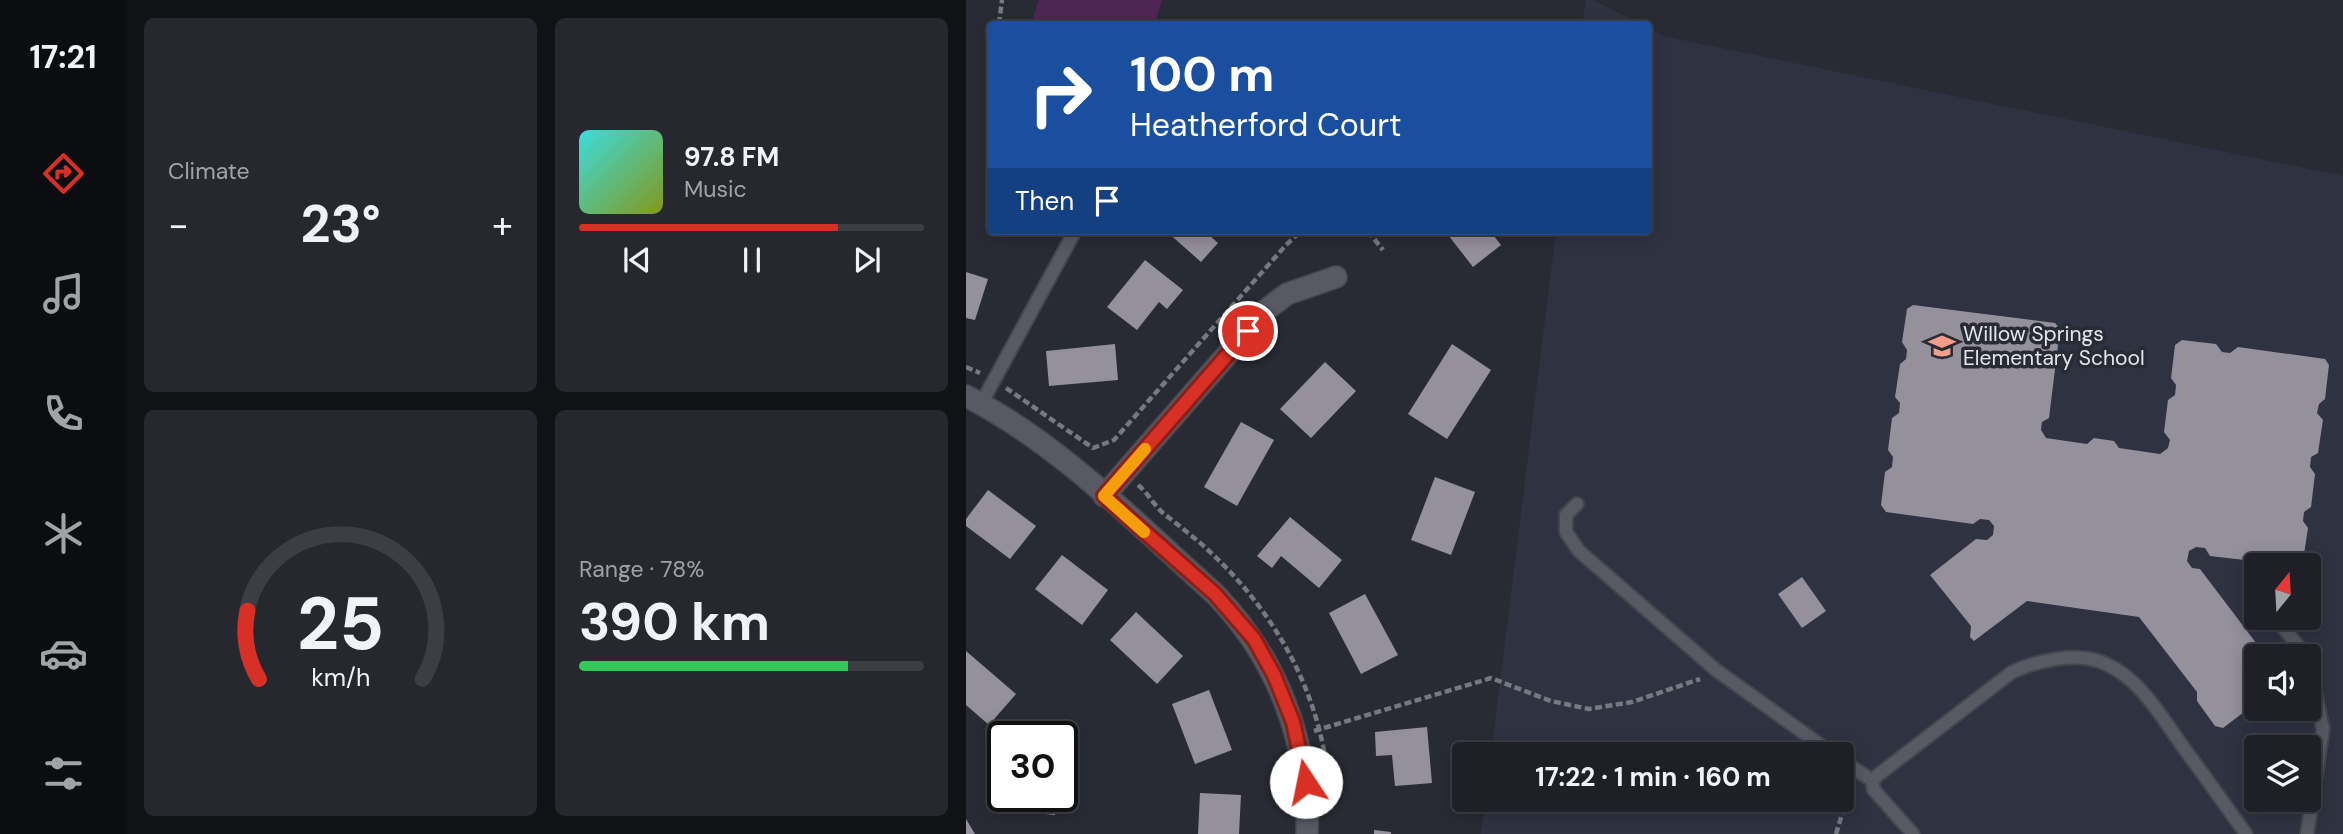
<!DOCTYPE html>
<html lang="en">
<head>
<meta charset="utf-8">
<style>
  :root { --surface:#1f2027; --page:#27282f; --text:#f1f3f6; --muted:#a1a3a7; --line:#3c3e44; --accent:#d93025 }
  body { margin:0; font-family:"DM Sans",sans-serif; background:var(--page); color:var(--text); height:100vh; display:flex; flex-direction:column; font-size:26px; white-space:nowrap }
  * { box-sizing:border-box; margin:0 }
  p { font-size:23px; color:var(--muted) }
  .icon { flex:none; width:38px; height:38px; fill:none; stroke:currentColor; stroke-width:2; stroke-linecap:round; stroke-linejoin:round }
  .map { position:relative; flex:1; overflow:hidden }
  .details { display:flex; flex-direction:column; gap:18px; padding:18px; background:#111215; width:840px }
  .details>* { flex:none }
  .banner { position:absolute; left:21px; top:21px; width:665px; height:214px; border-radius:7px; box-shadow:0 4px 18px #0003,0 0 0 2px var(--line); background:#1a4fa0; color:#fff; overflow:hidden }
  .needle { width:46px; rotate:18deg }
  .fabs { position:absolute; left:1278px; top:553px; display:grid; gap:14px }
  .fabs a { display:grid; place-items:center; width:77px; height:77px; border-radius:7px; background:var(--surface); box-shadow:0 4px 18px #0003,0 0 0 2px var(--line); font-size:35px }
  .speed { position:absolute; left:21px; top:721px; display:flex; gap:14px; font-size:35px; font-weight:700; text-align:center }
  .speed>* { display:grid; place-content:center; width:91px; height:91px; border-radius:50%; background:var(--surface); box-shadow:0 4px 18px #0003,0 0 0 2px var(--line); line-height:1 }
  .speed .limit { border:4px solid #111; border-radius:10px; background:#fff; color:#111 }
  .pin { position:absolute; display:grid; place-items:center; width:60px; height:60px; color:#fff; margin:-30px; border:4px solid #fff; border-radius:50%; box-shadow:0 2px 7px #0007 }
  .me { position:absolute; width:77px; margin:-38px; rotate:349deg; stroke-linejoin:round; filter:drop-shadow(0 0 5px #0008) }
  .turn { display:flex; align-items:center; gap:24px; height:147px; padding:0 28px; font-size:32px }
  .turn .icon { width:91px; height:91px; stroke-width:2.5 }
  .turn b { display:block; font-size:49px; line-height:60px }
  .then { display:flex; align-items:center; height:66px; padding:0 28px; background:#0003; gap:14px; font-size:26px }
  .big { font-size:52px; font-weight:700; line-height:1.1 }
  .details .card { flex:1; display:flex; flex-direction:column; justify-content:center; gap:10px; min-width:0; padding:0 24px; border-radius:10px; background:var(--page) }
  .details .dial { align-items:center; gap:0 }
  .dial svg { height:182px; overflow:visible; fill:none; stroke:var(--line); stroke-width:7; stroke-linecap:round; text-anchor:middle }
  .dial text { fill:var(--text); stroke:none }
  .song { display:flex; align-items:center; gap:21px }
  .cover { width:84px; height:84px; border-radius:10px; background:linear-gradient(135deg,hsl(180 70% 55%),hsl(70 70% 35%)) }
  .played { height:7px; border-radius:4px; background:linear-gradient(90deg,var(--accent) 75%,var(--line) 75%) }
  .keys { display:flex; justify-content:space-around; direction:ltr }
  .heat { display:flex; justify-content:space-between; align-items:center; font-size:38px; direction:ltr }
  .charge { height:10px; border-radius:5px; background:linear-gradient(90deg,#34c759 78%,var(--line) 0) }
  .details .tiles { flex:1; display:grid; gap:18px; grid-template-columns:repeat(2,1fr) }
  .trip { position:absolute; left:486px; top:742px; width:402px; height:70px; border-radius:7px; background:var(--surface); box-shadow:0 4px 18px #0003,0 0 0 2px var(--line); font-weight:700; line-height:70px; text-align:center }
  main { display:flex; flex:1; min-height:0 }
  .tab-bar { display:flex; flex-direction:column; width:126px; justify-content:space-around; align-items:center; background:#0c0d10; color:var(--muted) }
  .tab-bar .icon { width:49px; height:49px }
  .tab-bar .current { color:var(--accent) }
  .tab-bar b { font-size:32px; color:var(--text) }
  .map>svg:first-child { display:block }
  .built { fill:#2f3241; fill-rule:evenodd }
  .green { fill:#4f2554 }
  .building { fill:#94909c }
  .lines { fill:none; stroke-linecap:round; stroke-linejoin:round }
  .lane-casing { stroke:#44464e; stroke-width:16 }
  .street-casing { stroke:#44464e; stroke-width:24 }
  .path { stroke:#777981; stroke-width:4.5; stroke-dasharray:7 3.5; stroke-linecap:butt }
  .lane { stroke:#575963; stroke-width:12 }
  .street { stroke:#575963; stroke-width:21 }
  .route-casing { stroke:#8d1f18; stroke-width:18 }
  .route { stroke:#d93025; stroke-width:12 }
  .slow { stroke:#f59e0b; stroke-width:12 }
  .labels { text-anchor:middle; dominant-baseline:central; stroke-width:7; stroke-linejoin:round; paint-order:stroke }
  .poi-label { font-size:21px; fill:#e4e6ec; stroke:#292b34; text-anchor:start }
</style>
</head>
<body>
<main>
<nav class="tab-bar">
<b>17:21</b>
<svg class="icon current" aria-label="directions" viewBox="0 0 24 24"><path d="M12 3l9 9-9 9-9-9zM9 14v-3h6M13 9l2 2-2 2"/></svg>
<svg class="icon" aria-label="music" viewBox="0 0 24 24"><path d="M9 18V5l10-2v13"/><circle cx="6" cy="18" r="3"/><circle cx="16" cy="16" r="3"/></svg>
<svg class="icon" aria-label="phone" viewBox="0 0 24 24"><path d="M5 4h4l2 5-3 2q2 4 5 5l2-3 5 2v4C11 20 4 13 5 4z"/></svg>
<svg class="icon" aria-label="climate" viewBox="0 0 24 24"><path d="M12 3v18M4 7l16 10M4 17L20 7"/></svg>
<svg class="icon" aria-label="car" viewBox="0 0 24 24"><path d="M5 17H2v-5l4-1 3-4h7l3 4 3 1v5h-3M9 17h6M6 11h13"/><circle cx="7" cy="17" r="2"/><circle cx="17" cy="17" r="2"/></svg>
<svg class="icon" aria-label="filters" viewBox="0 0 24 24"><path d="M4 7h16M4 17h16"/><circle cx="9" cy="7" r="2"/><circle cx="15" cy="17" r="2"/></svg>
</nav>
<section class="details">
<div class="tiles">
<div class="card"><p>Climate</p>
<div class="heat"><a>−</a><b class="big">23°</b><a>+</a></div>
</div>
<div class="card">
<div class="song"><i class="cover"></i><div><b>97.8 FM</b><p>Music</p></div></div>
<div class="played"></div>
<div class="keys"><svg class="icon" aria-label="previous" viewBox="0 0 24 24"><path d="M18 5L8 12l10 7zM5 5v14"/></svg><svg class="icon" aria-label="pause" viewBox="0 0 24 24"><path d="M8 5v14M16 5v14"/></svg><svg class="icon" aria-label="next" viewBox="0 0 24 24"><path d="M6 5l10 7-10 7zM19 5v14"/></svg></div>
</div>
<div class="card dial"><svg viewBox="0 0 100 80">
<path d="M14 69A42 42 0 1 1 86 69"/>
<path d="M14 69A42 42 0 0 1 9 39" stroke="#d93025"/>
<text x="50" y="56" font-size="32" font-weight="700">25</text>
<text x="50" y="72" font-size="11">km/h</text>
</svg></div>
<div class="card"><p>Range · 78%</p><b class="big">390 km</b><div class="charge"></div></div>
</div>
</section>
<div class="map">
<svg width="1377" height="834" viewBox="0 0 1377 834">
  <rect width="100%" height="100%" fill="#292b34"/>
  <g class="built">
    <polygon points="620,0 627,0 675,24 616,24"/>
    <path d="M 683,28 L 697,36 L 1377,176 L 1377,834 L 515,834 L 519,800 L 877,800 L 877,754 L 525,754 L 590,231 L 682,231 ZM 1290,565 L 1342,565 L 1342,618 L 1290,618 ZM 1290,656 L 1342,656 L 1342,709 L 1290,709 ZM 1290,747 L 1342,747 L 1342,800 L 1290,800 Z"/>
  </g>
  <polygon class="green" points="73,0 196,0 189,24 65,24"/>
  <g class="building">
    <polygon points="200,231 244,231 242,234 252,243 235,262"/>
    <polygon points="479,231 524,231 535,245 507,267"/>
    <polygon points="179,260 217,290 201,309 193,302 171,330 141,307"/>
    <polygon points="0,272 22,279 9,320 0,318"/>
    <polygon points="947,305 1089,323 1094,329 1083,418 1076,422 1075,430 1080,438 1121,444 1128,438 1148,441 1153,448 1194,454 1202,448 1204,440 1198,432 1202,400 1209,395 1210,385 1205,378 1209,345 1216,340 1250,344 1256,352 1264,353 1272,347 1359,359 1363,365 1359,399 1353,404 1351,413 1357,420 1352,453 1345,457 1344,467 1349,474 1345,507 1338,512 1337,521 1342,528 1337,561 1332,565 1323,565 1244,556 1239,548 1230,547 1223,551 1221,561 1226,568 1234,569 1300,656 1290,656 1290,703 1257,728 1249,726 1231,701 1231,692 1173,617 1061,601 1008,641 1004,637 1005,626 964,575 1010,539 1021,540 1027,535 1028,526 1023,520 1014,519 1007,524 920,512 915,505 919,472 926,467 927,457 922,450 926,418 933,413 934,403 929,397 934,364 940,359 941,350 936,342 941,309"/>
    <polygon points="149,344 152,380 83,386 80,351"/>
    <polygon points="486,344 525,370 481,439 442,414"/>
    <polygon points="359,362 390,391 345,438 314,409"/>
    <polygon points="275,422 308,440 271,506 238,487"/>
    <polygon points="469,477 509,492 485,555 445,540"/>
    <polygon points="22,490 70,526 44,559 0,526 0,519"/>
    <polygon points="324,517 376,560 353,588 315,556 306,568 291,556"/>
    <polygon points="96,555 142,590 116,625 69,589"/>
    <polygon points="836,577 860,611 836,628 812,594"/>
    <polygon points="399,594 432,655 395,674 363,613"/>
    <polygon points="170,612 217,656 191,684 144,640"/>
    <polygon points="0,651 50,694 23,725 0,705"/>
    <polygon points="243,690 266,750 229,764 206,704"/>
    <polygon points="461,727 466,783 429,786 426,755 410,756 409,732"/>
    <polygon points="234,793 275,795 273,834 232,834"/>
    <polygon points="52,796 91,796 89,815 50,811"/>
    <polygon points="0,819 9,834 0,834"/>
    <polygon points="408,830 425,832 425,834 408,834"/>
  </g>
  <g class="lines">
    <g class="lane-casing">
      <g id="lane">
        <polyline points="15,404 109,231"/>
        <polyline points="611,504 600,515 600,532 613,551 750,670 867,754"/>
        <polyline points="1309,618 1341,656"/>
        <polyline points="877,761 907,781"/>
        <path d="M 947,834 L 907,789 L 907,781 L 912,775 L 1046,672 C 1073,660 1112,651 1140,664 C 1176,680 1197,720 1220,751 C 1240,778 1260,806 1280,834"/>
        <polyline points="1341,834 1357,729 1342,658"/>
      </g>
    </g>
    <g class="street-casing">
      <g id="street">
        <path d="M 0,396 C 94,444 171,524 249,594 C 312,659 344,744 341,834"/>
        <polyline points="138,496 300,310 321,294 370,277"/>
      </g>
    </g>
    <g class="path">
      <polyline points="33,24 36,0"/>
      <polyline points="402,231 417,250"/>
      <polyline points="0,367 14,373"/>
      <polyline points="40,388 127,448 148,440 320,245 335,231"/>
      <path d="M 172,485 C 182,493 187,504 197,513 C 212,525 228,537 242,550 C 302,605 345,676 359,756"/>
      <polyline points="348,731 525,678 585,701 623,709 666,702 734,679"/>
      <polyline points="870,834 885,785"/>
    </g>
    <use href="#lane" class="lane"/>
    <use href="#street" class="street"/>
  </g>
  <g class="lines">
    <g class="route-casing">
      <polyline id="route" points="282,331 138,496 249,594 288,639 308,675 327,722 340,782"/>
    </g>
    <use href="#route" class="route"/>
    <polyline class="slow" points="178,532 138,496 179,449"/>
  </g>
  <defs>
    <g id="school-bare" transform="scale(2.1)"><path d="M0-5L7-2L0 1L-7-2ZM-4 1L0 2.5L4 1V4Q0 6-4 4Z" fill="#f49e89" stroke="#292b34" stroke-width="2.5" paint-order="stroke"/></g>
  </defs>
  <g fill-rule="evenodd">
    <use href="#school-bare" x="976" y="346"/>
  </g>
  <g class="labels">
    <g class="poi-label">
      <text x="997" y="334">Willow Springs<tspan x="997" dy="24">Elementary School</tspan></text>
    </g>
  </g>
</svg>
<div class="fabs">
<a><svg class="needle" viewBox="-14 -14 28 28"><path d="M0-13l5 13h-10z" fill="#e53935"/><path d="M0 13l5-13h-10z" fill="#a1a3a7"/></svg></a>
<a><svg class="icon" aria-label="sound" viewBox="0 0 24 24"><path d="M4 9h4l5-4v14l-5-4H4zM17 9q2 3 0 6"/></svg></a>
<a><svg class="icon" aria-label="layers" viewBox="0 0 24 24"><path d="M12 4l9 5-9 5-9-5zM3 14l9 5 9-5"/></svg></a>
</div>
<div class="speed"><div class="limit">30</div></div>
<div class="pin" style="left:282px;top:331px;background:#d93025"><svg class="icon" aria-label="arrive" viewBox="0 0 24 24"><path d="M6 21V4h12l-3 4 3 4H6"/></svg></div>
<svg class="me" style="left:340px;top:782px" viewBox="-20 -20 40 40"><circle r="19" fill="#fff"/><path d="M0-13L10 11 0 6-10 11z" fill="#d93025"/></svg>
<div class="trip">17:22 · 1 min · 160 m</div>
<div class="banner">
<div class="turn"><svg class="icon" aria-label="right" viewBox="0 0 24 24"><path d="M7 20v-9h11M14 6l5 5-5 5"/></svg><div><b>100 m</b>Heatherford Court</div></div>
<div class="then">Then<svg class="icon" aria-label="arrive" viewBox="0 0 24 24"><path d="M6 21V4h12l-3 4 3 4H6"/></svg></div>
</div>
</div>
</main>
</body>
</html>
